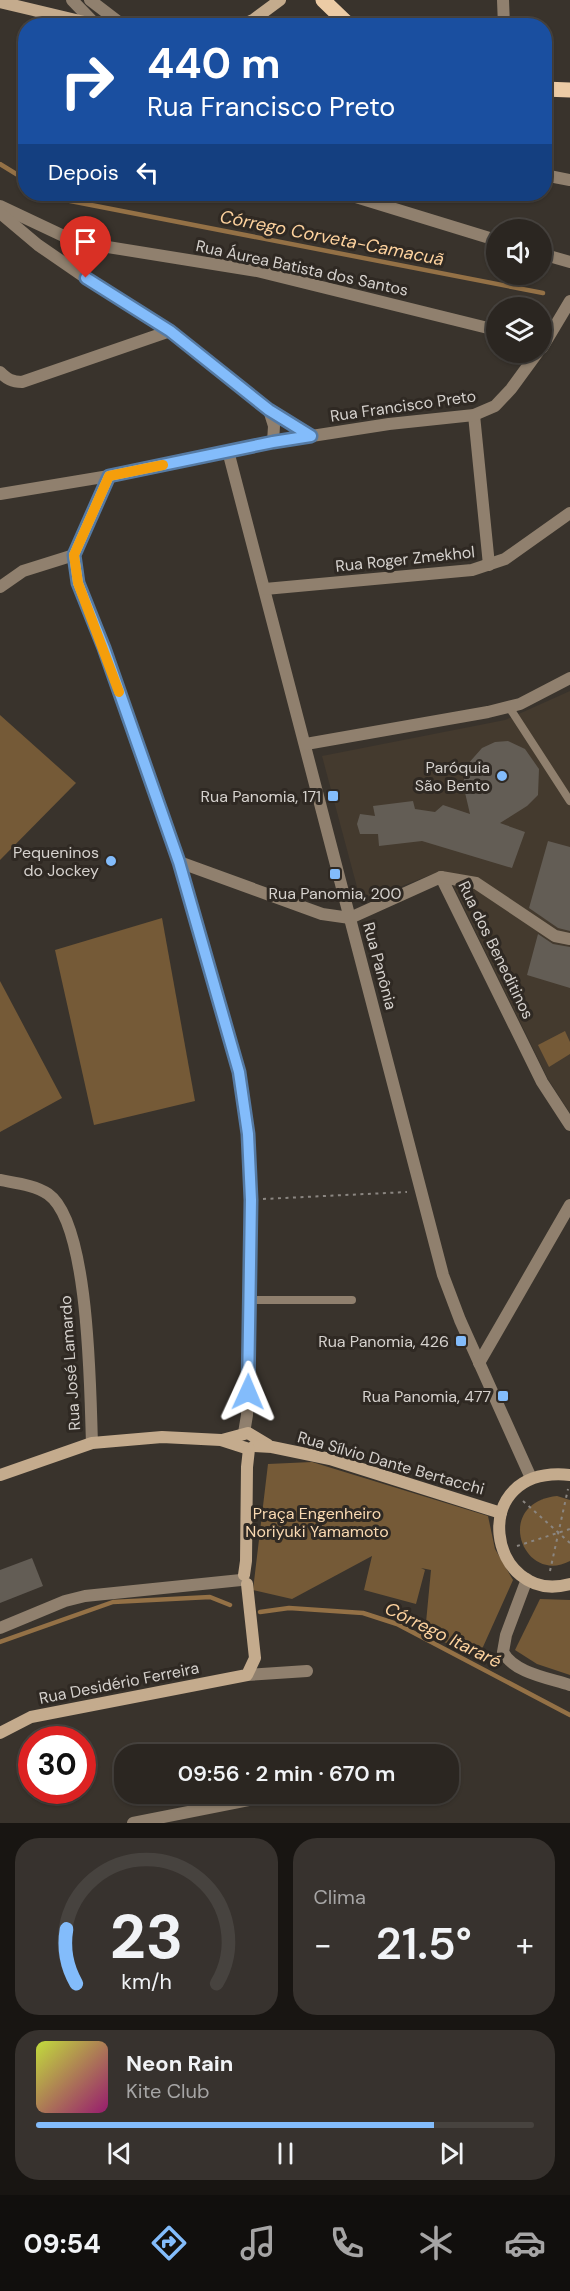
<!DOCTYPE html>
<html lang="pt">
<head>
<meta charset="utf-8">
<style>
  :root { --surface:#2b2621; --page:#37322e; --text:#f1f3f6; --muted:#a6a5a5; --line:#47433f; --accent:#83bcfb }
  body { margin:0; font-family:"DM Sans",sans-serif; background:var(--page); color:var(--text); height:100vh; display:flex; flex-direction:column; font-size:22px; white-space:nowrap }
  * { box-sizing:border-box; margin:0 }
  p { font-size:20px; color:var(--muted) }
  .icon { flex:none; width:33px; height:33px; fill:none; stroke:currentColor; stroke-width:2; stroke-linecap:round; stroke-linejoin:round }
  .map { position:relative; height:1823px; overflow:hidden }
  .sheet { display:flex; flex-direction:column; gap:15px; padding:15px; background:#181512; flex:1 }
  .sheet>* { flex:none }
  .hud { position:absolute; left:18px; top:18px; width:534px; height:183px; border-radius:24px; box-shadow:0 2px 4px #0004,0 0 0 2px var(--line); background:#1a4fa0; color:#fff; overflow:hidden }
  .controls { position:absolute; left:486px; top:219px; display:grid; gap:12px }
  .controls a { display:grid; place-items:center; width:66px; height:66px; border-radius:50%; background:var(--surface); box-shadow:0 2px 4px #0004,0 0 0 2px var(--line); font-size:30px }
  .speed { position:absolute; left:18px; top:1726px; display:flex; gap:12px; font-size:30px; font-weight:700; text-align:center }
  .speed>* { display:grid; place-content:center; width:78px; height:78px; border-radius:50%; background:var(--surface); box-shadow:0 2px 4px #0004,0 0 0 2px var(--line); line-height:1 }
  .speed .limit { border:9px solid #d22; background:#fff; color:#111 }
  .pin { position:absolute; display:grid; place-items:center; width:51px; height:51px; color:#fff; margin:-62px -26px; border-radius:50% 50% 50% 0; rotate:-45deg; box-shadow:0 0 6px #0007 }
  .pin .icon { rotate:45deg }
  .me { position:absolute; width:66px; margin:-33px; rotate:1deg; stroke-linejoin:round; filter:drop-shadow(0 0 4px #0008) }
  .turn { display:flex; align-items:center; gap:21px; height:126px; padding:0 30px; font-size:27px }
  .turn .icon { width:78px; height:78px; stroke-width:2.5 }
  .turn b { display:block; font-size:42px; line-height:51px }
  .then { display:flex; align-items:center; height:57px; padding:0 30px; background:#0003; gap:12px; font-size:22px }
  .big { font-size:45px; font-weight:600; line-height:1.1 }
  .sheet .card { flex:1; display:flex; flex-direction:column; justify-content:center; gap:9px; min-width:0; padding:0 21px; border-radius:24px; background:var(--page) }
  .sheet .dial { align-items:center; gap:0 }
  .dial svg { height:156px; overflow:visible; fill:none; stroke:var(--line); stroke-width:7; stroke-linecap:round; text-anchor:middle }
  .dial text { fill:var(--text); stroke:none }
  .song { display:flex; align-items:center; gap:18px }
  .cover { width:72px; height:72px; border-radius:9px; background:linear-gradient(135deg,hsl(70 70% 55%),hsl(320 70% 35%)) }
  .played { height:6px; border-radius:3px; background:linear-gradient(90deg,var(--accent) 80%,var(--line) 80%) }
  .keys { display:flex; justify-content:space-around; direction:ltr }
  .heat { display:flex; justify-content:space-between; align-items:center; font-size:33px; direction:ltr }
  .sheet .tiles { flex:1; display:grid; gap:15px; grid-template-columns:1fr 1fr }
  .card:last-child { grid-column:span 2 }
  .trip { position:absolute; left:114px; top:1744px; width:345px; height:60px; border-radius:24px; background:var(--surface); box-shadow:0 2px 4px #0004,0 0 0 2px var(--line); font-weight:600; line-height:60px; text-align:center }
  .tab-bar { display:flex; height:96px; justify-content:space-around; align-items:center; background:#110f0d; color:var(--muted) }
  .tab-bar .icon { width:42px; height:42px }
  .tab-bar .active { color:var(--accent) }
  .tab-bar b { font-size:27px; color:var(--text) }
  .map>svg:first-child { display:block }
  .built { fill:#443a2e }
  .green { fill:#755a37 }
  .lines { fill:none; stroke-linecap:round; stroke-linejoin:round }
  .stream { stroke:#947146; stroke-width:4.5 }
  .building { fill:#635d55 }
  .path { stroke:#8b8681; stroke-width:2; stroke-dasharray:3 4.5; stroke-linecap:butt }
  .lane { stroke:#90806e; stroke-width:8 }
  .street { stroke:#90806e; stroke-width:12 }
  .secondary { stroke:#c4ab8d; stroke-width:12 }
  .primary { stroke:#eccba5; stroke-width:15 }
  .route-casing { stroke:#557aa3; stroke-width:15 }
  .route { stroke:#83bcfb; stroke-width:10 }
  .slow { stroke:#f59e0b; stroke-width:10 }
  .poi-dot { fill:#83bcfb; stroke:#2f2923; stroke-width:2 }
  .labels { text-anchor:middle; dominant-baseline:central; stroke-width:6; stroke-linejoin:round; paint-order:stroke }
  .street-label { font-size:16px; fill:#d5d1cd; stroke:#2f2923 }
  .poi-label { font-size:16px; fill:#d5d1cd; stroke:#2f2923; text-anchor:end }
  .park-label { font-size:16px; fill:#f9d9b2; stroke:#2f2923 }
  .water-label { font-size:18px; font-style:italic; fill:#fdd29e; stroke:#2f2923 }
</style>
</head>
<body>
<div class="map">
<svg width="570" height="1823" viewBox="0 0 570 1823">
  <rect width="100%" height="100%" fill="#39332c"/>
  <polygon class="built" points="570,691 570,1113 548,1079 448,875 433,874 361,902 322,756 505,720"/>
  <g class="green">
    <polygon points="0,715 76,783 0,860"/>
    <polygon points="162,918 195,1101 94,1125 55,950"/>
    <polygon points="0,981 62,1098 0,1132"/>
    <polygon points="565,1031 570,1042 570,1054 549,1067 538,1045"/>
    <polygon points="312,1462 488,1516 495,1549 513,1580 478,1658 425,1633 431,1570 421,1568 425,1570 416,1604 364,1590 372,1556 292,1599 253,1590 268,1464"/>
    <path d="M 557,1496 L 570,1500 L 570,1561 C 523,1586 492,1503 557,1496 Z"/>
    <polygon points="540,1599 570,1600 570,1675 537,1664 515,1650"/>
  </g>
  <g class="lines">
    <g class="stream">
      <polyline points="0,164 26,180"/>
      <polyline points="47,194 55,198 543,293"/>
      <polyline points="260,1612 289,1608 363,1613 397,1624 570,1715"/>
      <polyline points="0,1642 113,1602 210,1597 230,1605"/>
    </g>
  </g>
  <g class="building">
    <polygon points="508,741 525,749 539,769 538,795 527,806 500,823 525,832 512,868 422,841 379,846 378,834 360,834 357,824 360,814 375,816 373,806 413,801 415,809 435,812 443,805 470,814 463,784 467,765 482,748 495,742"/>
    <polygon points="548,841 570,847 570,931 558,928 529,908"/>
    <polygon points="538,934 553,944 570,947 570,988 527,975"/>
    <polygon points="32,1558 43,1586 0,1603 0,1570"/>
  </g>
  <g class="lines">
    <g class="path">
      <polyline points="263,1199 407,1192"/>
      <polyline points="523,1501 570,1543"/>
      <polyline points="517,1546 570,1529"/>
      <polyline points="550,1571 568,1489"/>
    </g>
    <g class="lane">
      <polyline points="509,707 570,801"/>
      <polyline points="249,1300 352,1300"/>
    </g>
    <g class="street">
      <polyline points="72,0 97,26"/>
      <polyline points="90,0 124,26"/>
      <polyline points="503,0 504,26"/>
      <polyline points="544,175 570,180"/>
      <polyline points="346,194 496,240"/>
      <polyline points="0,206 72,240 89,244 257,271 496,330"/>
      <polyline points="0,213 38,245 86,278 170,331 269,410 311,436"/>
      <polyline points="542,254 570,262"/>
      <polyline points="542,348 570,301"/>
      <path d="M 0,372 C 7,379 12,382 22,382 L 170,331"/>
      <polyline points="269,410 274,426 273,442"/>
      <polyline points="474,415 489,565"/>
      <polyline points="228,451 443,1275 460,1320 531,1478"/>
      <polyline points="109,476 74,555 78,583 104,648 179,862 239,1072 248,1134 251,1200 247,1415 244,1433"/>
      <polyline points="0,494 109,476 273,442 389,424 474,415 495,406 511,389 538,352"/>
      <polyline points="0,587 23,571 74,555"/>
      <polyline points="265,589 472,570 505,559 570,513"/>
      <polyline points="306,744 488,712 520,704 570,678"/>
      <polyline points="179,862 322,914 350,918 441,877 542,1082 570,1125"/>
      <polyline points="441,877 476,883 555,936 570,939"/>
      <path d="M 0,1180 C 15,1183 35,1185 48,1194 C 90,1223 90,1393 92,1443"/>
      <polyline points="479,1363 570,1205"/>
      <path d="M 527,1579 L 506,1635 L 503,1652 C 514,1673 549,1678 570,1685"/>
      <polyline points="0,1628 65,1601 85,1596 241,1580"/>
      <polyline points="247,1675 307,1671"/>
      <polyline points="133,1823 280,1794"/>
    </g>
    <g class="secondary">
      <polyline points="0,2 101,26"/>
      <polyline points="240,26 253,20 280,0"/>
      <polyline points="222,1440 248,1433 268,1445"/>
      <polyline points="254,1446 272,1447 330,1459 501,1513"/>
      <polyline points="0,1475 92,1443 162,1437 221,1440 249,1449"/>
      <path d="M 570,1475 C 464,1464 488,1607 570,1584"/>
      <polyline points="244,1575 246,1561 247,1467 249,1449"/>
      <polyline points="0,1733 31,1717 247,1675 255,1658 247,1584"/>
    </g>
    <g class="primary">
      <polyline points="323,0 350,26"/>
      <polyline points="544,89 570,90"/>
    </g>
  </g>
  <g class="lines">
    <g class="route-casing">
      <polyline id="route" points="86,278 170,331 269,410 311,436 273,442 109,476 74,555 78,583 104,648 179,862 239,1072 248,1134 251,1200 248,1392"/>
    </g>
    <use href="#route" class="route"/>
    <polyline class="slow" points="119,692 78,583 74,555 109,476 163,465"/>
  </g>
  <g class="poi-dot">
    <circle cx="502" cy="776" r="6"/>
    <rect x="327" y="790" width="12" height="12" rx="3"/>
    <circle cx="111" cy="861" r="6"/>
    <rect x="329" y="868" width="12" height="12" rx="3"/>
    <rect x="455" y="1335" width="12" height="12" rx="3"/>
    <rect x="497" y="1390" width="12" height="12" rx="3"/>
  </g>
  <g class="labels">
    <g class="street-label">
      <text transform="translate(302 268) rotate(12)">Rua Áurea Batista dos Santos</text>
      <text transform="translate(403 406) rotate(-8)">Rua Francisco Preto</text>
      <text transform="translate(405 559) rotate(-6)">Rua Roger Zmekhol</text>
      <text transform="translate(496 950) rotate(64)">Rua dos Beneditinos</text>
      <text transform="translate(380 966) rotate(75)">Rua Panônia</text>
      <text transform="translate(70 1363) rotate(-94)">Rua José Lamardo</text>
      <text transform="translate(391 1463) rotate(16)">Rua Sílvio Dante Bertacchi</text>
      <text transform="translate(119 1683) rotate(-11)">Rua Desidério Ferreira</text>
    </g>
    <g class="poi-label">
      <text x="490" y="767">Paróquia<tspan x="490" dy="18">São Bento</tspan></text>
      <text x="321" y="796">Rua Panomia, 171</text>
      <text x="99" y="852">Pequeninos<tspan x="99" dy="18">do Jockey</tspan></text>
      <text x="335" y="893" text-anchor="middle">Rua Panomia, 200</text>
      <text x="449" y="1341">Rua Panomia, 426</text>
      <text x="491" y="1396">Rua Panomia, 477</text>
    </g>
    <g class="park-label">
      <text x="317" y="1513">Praça Engenheiro<tspan x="317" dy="18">Noriyuki Yamamoto</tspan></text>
    </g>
    <g class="water-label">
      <text transform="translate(332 238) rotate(11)">Córrego Corveta-Camacuã</text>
      <text transform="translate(443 1635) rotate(26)">Córrego Itararé</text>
    </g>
  </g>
</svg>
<div class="controls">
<a><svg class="icon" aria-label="sound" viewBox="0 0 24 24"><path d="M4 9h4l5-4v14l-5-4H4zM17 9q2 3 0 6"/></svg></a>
<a><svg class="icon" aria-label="layers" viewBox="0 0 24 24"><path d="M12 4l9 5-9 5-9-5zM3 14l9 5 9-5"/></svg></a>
</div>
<div class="speed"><div class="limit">30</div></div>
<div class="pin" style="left:86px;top:278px;background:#d93025"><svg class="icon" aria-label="arrive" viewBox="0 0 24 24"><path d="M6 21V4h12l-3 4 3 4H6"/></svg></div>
<svg class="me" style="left:248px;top:1392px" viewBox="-20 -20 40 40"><path d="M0-17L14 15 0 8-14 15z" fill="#83bcfb" stroke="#fff" stroke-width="4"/></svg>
<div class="trip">09:56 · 2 min · 670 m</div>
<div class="hud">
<div class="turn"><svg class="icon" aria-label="right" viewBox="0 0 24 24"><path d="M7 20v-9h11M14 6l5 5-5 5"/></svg><div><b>440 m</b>Rua Francisco Preto</div></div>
<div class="then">Depois<svg class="icon" aria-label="left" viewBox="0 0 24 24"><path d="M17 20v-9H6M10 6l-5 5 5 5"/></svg></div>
</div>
</div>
<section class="sheet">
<div class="tiles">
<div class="card dial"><svg viewBox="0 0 100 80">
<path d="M14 69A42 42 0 1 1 86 69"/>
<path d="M14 69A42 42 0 0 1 9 41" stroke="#83bcfb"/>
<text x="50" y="56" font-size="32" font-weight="700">23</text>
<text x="50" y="72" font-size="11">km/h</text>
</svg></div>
<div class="card"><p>Clima</p>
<div class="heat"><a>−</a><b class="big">21.5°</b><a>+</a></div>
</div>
<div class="card">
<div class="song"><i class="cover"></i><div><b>Neon Rain</b><p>Kite Club</p></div></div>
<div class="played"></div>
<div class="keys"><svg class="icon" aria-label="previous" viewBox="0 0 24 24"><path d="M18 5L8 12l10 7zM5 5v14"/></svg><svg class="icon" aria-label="pause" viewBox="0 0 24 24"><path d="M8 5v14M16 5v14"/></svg><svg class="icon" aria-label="next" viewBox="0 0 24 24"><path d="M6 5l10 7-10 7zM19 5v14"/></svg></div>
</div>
</div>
</section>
<nav class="tab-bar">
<b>09:54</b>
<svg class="icon active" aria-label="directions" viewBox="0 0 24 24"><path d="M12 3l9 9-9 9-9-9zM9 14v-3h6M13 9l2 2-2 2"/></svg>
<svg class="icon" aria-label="music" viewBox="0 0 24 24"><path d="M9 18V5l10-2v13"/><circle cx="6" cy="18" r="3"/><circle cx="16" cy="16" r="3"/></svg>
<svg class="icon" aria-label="phone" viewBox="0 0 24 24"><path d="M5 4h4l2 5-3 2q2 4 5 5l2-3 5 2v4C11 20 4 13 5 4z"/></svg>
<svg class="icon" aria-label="climate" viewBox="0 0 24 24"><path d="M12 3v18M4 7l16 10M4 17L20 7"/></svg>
<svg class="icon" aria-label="car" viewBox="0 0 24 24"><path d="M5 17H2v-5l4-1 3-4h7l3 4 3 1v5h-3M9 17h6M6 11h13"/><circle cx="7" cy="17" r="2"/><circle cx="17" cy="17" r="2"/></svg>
</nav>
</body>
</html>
